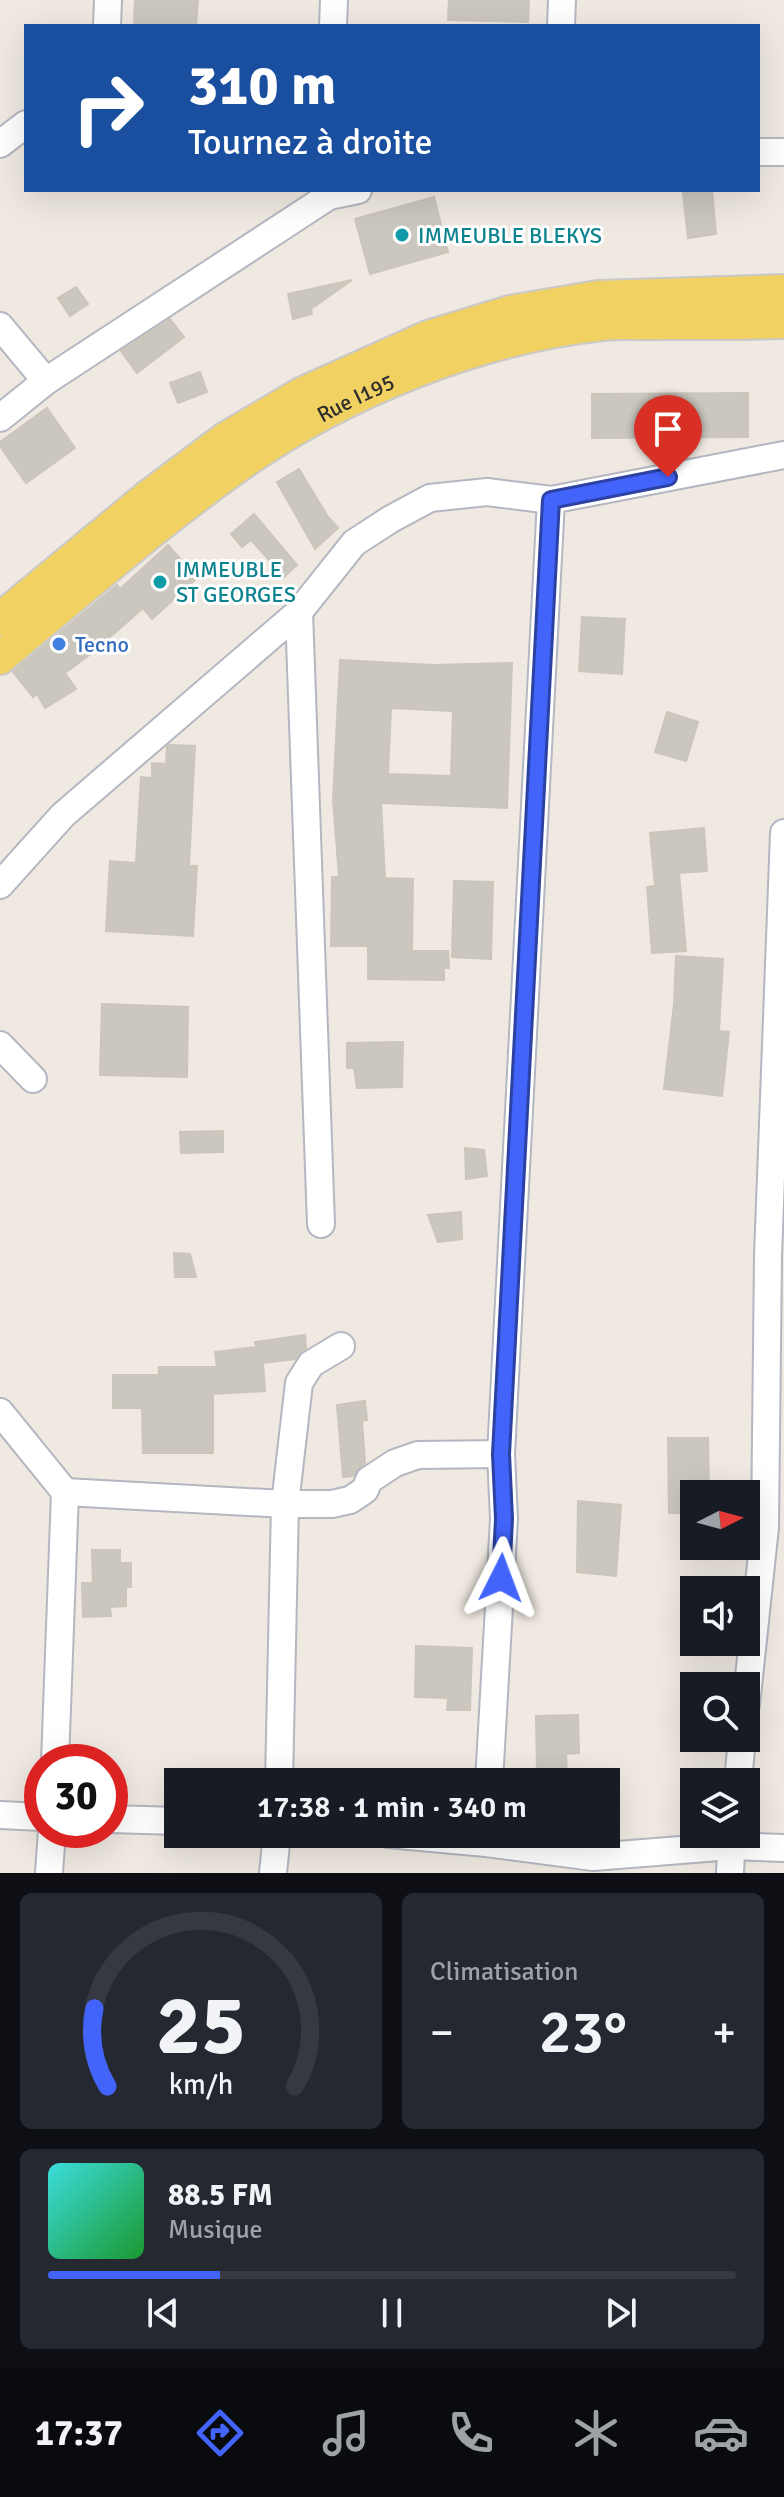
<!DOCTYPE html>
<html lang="fr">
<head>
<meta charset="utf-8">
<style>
  :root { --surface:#171b24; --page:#242831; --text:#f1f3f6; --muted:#9ea1a6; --line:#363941; --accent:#4264fb }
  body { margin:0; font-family:Signika,sans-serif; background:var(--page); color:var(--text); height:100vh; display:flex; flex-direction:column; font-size:30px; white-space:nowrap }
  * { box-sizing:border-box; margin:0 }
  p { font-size:26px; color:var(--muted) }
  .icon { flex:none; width:44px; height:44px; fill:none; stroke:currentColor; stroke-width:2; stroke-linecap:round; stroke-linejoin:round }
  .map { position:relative; height:1873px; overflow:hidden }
  .side { display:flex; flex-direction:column; gap:20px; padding:20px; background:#0d0f14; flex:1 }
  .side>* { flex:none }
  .hud { position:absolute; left:24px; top:24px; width:736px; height:168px; border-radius:0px; box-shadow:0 8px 32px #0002; background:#1a4fa0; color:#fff; overflow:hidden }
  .needle { width:52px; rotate:84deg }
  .controls { position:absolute; left:680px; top:1480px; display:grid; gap:16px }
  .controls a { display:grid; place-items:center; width:80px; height:80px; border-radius:0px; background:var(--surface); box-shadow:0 8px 32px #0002; font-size:40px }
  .speed { position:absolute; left:24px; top:1744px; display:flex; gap:16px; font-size:40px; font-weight:700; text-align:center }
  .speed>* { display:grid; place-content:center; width:104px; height:104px; border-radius:50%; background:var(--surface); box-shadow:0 8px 32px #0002; line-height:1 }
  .speed .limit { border:12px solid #d22; background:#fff; color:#111 }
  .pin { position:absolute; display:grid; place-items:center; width:68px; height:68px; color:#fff; margin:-82px -34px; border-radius:50% 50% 50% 0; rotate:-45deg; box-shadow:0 0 8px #0007 }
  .pin .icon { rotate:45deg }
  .me { position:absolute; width:88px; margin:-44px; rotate:3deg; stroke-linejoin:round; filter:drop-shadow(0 0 6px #0008) }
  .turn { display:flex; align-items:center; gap:28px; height:168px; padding:0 32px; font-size:36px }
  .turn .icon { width:104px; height:104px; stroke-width:2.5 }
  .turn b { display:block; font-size:56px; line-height:68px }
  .big { font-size:60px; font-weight:600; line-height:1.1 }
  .side .card { flex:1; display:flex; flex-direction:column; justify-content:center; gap:12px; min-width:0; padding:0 28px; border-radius:12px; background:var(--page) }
  .side .dial { align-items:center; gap:0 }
  .dial svg { height:208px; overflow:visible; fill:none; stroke:var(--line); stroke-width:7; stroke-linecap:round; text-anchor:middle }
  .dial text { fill:var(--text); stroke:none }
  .song { display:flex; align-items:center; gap:24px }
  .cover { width:96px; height:96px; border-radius:12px; background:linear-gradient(135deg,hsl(180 70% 55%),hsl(130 70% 35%)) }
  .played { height:8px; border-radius:4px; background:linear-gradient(90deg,var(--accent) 25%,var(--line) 25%) }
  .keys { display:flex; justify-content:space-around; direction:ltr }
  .heat { display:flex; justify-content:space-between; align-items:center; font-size:44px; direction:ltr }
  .side .tiles { flex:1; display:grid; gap:20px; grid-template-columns:1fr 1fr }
  .card:last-child { grid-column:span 2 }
  .trip { position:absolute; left:164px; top:1768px; width:456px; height:80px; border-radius:0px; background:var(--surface); box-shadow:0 8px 32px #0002; font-weight:600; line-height:80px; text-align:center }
  .dock { display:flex; height:128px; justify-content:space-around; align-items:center; background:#090b0e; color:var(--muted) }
  .dock .icon { width:56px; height:56px }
  .dock .active { color:var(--accent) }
  .dock b { font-size:36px; color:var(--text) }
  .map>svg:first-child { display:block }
  .building { fill:#cbc7bf; stroke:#cbc5ba; stroke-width:2; fill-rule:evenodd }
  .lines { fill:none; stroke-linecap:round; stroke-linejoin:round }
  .minor-casing { stroke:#b4b7c1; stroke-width:30 }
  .major-casing { stroke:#c9c9c9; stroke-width:36 }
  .minor { stroke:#fff; stroke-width:26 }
  .major { stroke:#f2d163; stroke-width:32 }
  .route-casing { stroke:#2b41a3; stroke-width:20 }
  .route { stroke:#4264fb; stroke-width:14 }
  .culture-dot { fill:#0f9aa8; stroke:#fff; stroke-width:3 }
  .shop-dot { fill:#3f7fe0; stroke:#fff; stroke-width:3 }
  .labels { text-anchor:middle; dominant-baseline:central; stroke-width:6; stroke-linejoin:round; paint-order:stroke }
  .culture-label { font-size:22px; fill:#0d838f; stroke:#fff; text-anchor:start }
  .street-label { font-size:22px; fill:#2e2e2e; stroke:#fff }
  .shop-label { font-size:22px; fill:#366cbe; stroke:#fff; text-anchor:start }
</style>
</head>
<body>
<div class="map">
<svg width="784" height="1873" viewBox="0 0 784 1873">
  <rect width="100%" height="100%" fill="#efe9e1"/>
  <g class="building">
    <polygon points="135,0 198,0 196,26 134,26"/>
    <polygon points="449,0 529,0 528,22 448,20"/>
    <polygon points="712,190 716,234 688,238 683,193"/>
    <polygon points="434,197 448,252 370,274 355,219"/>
    <polygon points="352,280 311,309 312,314 293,319 288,294"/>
    <polygon points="76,287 88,304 70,316 58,298"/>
    <polygon points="170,319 184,337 137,373 121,351"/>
    <polygon points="200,372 207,392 178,403 170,383"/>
    <polygon points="748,393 748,437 592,438 592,394"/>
    <polygon points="47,408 75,448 26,483 0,446 0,442"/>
    <polygon points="299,469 328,517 338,528 315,549 277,482"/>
    <polygon points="254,514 297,565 284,577 251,540 242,547 231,534"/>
    <polygon points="168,545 197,578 152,619 143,608 92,653 65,673 76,689 45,708 37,694 33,697 13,672 117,585 120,589"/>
    <polygon points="582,617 625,619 622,674 579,671"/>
    <path d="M 340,660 L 433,665 L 512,663 L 507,808 L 381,803 L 385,878 L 413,879 L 412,951 L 448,951 L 449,968 L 444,968 L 444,980 L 368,979 L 368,946 L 331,946 L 332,877 L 339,877 L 333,800 ZM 391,708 L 453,711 L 451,776 L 388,774 Z"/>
    <polygon points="667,712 698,722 686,761 655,752"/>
    <polygon points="169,745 195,746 189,866 197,866 193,936 106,931 110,861 136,863 141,777 152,778 152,763 166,764 167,747"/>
    <polygon points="704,828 707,871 679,873 686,951 652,953 647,887 655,886 650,833"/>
    <polygon points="454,881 493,882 491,959 452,957"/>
    <polygon points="676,956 723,959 719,1031 729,1032 722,1096 664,1089 674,1004"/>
    <polygon points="102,1004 188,1007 187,1077 100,1075"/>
    <polygon points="403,1042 402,1087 357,1088 354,1068 347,1068 347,1043"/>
    <polygon points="223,1131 223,1152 181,1153 180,1132"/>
    <polygon points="465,1148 484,1150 487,1176 466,1179"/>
    <polygon points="461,1212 462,1239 438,1242 428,1215"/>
    <polygon points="174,1253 190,1254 196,1277 175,1277"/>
    <polygon points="305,1335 306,1348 295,1359 263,1363 265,1391 213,1394 213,1453 143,1453 142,1408 113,1408 113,1375 159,1375 159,1367 217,1367 215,1352 256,1347 255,1342"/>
    <polygon points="365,1401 367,1420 362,1421 365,1463 353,1476 343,1477 337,1405"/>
    <polygon points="668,1438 708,1438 709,1494 694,1494 694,1513 669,1513"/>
    <polygon points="578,1501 621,1505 616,1576 577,1572"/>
    <polygon points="92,1550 120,1550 120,1563 131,1563 131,1587 126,1587 126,1606 110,1607 111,1616 83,1617 82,1583 93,1583"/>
    <polygon points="416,1646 472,1648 470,1710 447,1710 448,1698 415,1697"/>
    <polygon points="578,1715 579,1753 566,1754 567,1774 537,1774 536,1716"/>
  </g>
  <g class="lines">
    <g class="minor-casing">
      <g id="minor">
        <polyline points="107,26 108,0"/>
        <polyline points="333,26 334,0"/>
        <polyline points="561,26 562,0"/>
        <polyline points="0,144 26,124"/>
        <polyline points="758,152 784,152"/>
        <polyline points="0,326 46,381"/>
        <polyline points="0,418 46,381 329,196 358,190"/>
        <polyline points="299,612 321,1224"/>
        <polyline points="0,885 63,815 299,612 354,543 391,519 430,498 487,492 551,500 784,455"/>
        <polyline points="0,1045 33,1079"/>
        <polyline points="0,1412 65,1492 55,1762"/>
        <polyline points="65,1492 285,1504 332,1504 350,1500 365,1490 369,1480 395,1463 418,1455 501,1454"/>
        <polyline points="746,1705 765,1527 768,1256 784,833"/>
        <polyline points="279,1782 285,1504 299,1383 311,1364 341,1346"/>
        <polyline points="489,1782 504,1519 501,1454 551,500"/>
        <polyline points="738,1782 742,1738"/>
        <polyline points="0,1815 42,1817"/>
        <polyline points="110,1819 178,1821"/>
        <polyline points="388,1834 486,1843 593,1857 731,1846 784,1848"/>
        <polyline points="49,1873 52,1830"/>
        <polyline points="273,1873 277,1834"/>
        <polyline points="730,1873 732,1834"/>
      </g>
    </g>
    <g class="major-casing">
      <g id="major">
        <polyline points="0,619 145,499 225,439 301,394 428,337 510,312 598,297 784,291"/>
        <path id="s1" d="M 0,658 C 80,591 159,521 245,461 C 346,391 480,337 603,324 C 622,322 643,324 663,323 C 703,323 744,323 784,322"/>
      </g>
    </g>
    <use href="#minor" class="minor"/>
    <use href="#major" class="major"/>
  </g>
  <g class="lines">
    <g class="route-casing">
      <polyline id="route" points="501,1578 504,1519 501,1454 551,500 668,477"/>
    </g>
    <use href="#route" class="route"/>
  </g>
  <g class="culture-dot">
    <circle cx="402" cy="235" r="8"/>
    <circle cx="160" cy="582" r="8"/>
  </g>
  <circle class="shop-dot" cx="59" cy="644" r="8"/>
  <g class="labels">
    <g class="culture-label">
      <text x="418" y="235">IMMEUBLE BLEKYS</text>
      <text x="176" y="569">IMMEUBLE<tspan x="176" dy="25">ST GEORGES</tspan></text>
    </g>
    <g class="street-label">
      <text stroke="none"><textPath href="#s1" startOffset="442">Rue I195</textPath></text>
    </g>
    <g class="shop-label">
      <text x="75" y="644">Tecno</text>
    </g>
  </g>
</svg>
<div class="controls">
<a><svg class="needle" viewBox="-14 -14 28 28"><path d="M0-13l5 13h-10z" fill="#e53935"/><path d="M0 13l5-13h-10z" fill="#9ea1a6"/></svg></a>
<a><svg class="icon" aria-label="sound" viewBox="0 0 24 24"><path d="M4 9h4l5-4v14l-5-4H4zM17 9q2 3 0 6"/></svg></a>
<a><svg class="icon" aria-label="search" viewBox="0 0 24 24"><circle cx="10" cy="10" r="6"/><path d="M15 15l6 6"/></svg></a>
<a><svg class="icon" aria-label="layers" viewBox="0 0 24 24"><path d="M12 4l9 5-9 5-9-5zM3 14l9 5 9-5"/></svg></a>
</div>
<div class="speed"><div class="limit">30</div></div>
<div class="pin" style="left:668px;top:477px;background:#d93025"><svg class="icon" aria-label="arrive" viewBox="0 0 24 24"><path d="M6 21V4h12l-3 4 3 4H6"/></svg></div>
<svg class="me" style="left:501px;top:1578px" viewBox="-20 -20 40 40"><path d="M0-17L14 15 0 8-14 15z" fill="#4264fb" stroke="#fff" stroke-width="4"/></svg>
<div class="trip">17:38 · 1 min · 340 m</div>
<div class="hud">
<div class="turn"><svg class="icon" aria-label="right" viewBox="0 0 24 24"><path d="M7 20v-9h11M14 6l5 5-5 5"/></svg><div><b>310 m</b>Tournez à droite</div></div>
</div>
</div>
<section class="side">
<div class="tiles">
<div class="card dial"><svg viewBox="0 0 100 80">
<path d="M14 69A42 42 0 1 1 86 69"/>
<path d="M14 69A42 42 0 0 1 9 39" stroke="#4264fb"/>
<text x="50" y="56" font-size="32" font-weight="700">25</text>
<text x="50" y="72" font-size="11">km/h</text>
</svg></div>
<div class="card"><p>Climatisation</p>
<div class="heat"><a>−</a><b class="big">23°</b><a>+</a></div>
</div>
<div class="card">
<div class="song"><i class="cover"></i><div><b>88.5 FM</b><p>Musique</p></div></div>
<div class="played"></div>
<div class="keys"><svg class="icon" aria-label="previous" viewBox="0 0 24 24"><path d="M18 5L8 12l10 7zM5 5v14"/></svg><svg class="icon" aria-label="pause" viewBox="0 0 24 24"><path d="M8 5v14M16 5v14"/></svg><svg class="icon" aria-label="next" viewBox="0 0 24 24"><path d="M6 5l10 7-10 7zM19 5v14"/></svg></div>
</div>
</div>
</section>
<nav class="dock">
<b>17:37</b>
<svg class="icon active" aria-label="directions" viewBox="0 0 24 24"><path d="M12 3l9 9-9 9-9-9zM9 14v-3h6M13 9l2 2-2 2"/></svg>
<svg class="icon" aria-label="music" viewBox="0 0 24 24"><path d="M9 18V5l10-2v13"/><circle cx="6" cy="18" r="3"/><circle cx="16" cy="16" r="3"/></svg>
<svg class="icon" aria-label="phone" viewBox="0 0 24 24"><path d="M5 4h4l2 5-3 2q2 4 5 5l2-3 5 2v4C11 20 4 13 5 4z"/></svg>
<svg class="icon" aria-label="climate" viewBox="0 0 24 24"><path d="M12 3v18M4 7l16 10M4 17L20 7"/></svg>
<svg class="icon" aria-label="car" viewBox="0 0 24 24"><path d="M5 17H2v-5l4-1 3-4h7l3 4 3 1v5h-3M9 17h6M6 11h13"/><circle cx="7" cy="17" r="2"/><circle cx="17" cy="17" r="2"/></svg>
</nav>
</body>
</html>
